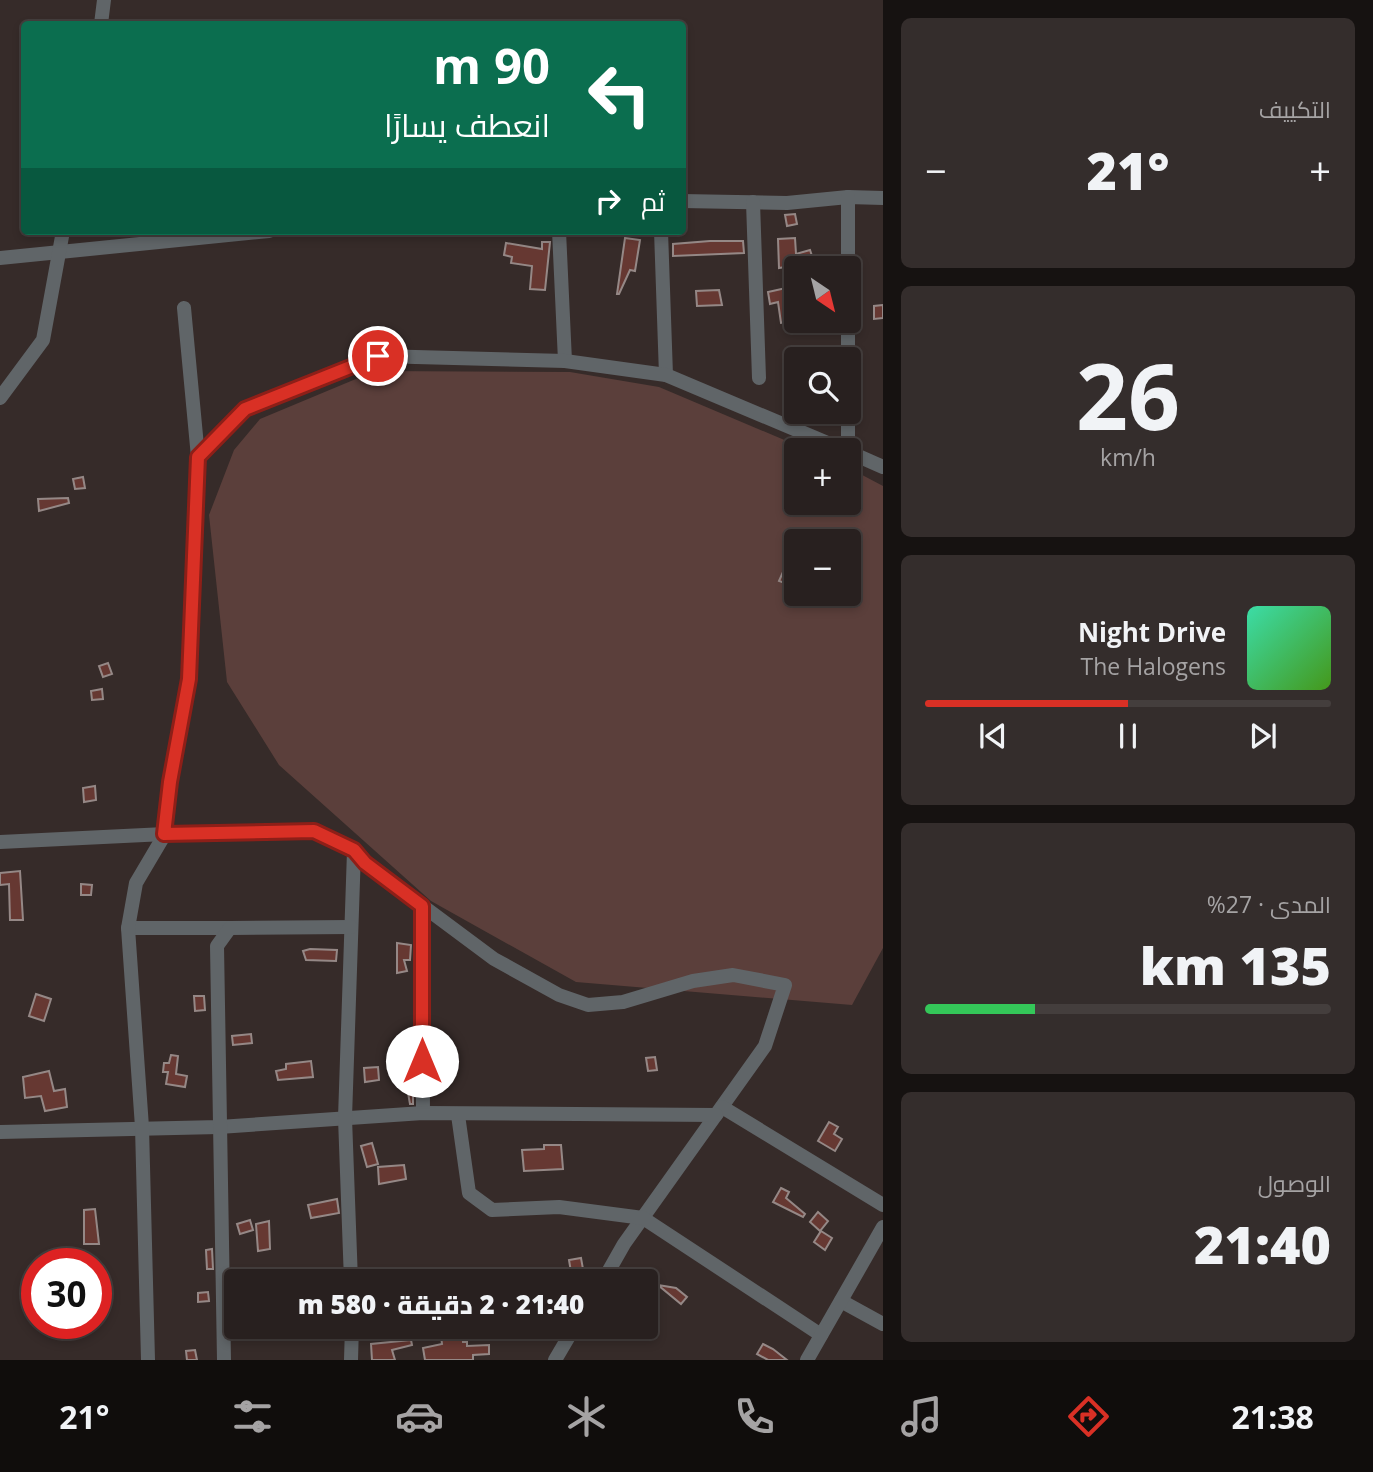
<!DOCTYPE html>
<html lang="ar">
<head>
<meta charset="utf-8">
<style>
  :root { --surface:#28201f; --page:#342d2c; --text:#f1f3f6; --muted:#a5a3a4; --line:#443e3d; --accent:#d93025 }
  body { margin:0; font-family:"Open Sans",Cairo,sans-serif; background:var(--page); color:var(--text); direction:rtl; height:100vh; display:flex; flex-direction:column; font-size:26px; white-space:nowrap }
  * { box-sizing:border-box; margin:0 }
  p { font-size:23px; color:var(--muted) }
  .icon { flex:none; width:38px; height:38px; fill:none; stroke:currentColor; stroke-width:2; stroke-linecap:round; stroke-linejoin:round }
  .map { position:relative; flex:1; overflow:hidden; direction:ltr }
  .sheet { display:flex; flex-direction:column; gap:18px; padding:18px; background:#161211; width:490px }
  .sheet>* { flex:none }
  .top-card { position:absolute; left:21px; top:21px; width:665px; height:214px; border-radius:7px; box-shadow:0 4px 10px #0003,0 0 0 2px var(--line); direction:rtl; background:#0b6e4f; color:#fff; overflow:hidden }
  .needle { width:46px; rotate:145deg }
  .buttons { position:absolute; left:784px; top:256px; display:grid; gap:14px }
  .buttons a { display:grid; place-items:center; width:77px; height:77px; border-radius:7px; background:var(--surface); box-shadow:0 4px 10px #0003,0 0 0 2px var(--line); font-size:35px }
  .speed { position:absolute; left:21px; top:1248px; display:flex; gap:14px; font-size:35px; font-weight:700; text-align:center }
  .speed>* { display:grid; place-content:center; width:91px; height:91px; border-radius:50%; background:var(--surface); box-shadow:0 4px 10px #0003,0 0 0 2px var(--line); line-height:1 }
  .speed .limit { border:10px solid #d22; background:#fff; color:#111 }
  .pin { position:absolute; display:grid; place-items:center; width:60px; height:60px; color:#fff; margin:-30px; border:4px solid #fff; border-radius:50%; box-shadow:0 2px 7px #0007 }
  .me { position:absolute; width:77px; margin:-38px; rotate:0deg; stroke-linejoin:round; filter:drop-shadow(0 0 5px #0008) }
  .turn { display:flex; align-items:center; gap:24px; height:147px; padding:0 21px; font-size:32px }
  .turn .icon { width:91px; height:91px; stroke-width:2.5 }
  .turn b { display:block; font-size:49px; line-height:60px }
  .then { display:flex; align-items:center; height:66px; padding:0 21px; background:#0003; gap:14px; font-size:26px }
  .big { font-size:52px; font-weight:800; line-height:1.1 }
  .sheet .widget { flex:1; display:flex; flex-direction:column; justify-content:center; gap:10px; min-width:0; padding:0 24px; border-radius:10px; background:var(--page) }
  .sheet .dial { align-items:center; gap:0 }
  .dial b { font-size:91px; line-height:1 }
  .song { display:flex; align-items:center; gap:21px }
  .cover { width:84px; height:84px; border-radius:10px; background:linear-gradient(135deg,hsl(160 70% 55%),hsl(100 70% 35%)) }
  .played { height:7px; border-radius:4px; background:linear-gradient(90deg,var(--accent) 50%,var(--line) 50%) }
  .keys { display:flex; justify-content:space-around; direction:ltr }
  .heat { display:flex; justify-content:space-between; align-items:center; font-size:38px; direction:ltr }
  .charge { height:10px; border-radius:5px; background:linear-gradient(90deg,#34c759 27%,var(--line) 0) }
  .trip { position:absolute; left:224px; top:1269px; width:434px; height:70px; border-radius:7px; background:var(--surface); box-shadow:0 4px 10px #0003,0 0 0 2px var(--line); font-weight:800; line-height:70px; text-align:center; direction:rtl }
  .dock { display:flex; height:112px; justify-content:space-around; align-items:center; background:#100d0c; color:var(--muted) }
  .dock .icon { width:49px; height:49px }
  .dock .current { color:var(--accent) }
  .dock b { font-size:32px; color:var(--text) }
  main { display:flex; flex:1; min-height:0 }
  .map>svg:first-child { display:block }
  .green { fill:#5b3f3b; fill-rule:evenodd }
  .building { fill:#663832; stroke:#958886; stroke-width:2 }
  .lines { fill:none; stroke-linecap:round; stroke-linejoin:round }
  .minor { stroke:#606568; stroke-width:14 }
  .route-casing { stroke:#8d1f18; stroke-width:18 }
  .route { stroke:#d93025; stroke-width:12 }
</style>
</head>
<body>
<main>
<section class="sheet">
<div class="widget"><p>التكييف</p>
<div class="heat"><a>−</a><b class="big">21°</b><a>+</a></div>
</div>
<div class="widget dial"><b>26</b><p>km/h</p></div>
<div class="widget">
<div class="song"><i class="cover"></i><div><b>Night Drive</b><p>The Halogens</p></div></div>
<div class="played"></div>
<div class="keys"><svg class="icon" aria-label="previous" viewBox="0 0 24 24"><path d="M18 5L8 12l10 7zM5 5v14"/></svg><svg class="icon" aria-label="pause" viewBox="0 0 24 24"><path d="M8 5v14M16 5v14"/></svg><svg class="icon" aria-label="next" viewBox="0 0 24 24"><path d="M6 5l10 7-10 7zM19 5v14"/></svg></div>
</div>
<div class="widget"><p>المدى · 27%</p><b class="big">135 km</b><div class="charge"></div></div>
<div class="widget"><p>الوصول</p><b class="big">21:40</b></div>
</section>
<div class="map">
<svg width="883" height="1360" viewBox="0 0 883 1360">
  <rect width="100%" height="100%" fill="#362b29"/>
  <path class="green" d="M 375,371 L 570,372 L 659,387 L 808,450 L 796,450 L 796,502 L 849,502 L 849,468 L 883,486 L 883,948 L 852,1005 L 576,982 L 431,901 L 279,765 L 227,682 L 209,515 L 234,450 L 260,419 ZM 796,541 L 849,541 L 849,593 L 796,593 Z"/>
  <g class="building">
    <polygon points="795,214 797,224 787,226 785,215"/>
    <polygon points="625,238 640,240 635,271 630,270 619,294 617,294"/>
    <polygon points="795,238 796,254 810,250 814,262 779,268 778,239"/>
    <polygon points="710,241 743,241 744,253 673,256 673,244"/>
    <polygon points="542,242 550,242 545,290 530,289 532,266 511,263 512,257 504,255 506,243 542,249"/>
    <polygon points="795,286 796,321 781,323 778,302 770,304 768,292"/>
    <polygon points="719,290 722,305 697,306 696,291"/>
    <polygon points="883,305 883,318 874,319 874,306"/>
    <polygon points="83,477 85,488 75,489 73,479"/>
    <polygon points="68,498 69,503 39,511 38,499"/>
    <polygon points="783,572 796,576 796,587 779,581"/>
    <polygon points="108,663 112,674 103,677 99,666"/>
    <polygon points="102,689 103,699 92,700 91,691"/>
    <polygon points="95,786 96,800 84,802 83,788"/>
    <polygon points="20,871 23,920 10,920 9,884 0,885 0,873"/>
    <polygon points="81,884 92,885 91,895 81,895"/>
    <polygon points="397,943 411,945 410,960 404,960 407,971 397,973"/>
    <polygon points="310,949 337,950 336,961 306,960 303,951"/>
    <polygon points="36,994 51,999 44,1021 29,1016"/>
    <polygon points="194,996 204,996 205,1010 195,1011"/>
    <polygon points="251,1034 252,1043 233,1045 232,1036"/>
    <polygon points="171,1055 178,1056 176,1074 187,1076 185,1087 166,1084 168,1072 163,1072 164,1063 169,1063"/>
    <polygon points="655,1057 657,1070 648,1071 646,1058"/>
    <polygon points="311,1061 313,1077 278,1080 276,1071 286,1069 286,1064"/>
    <polygon points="378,1067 379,1080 365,1082 364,1068"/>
    <polygon points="49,1071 54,1091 65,1089 67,1107 45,1111 41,1096 25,1098 23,1077"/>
    <polygon points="413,1075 413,1104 410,1104 405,1076"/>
    <polygon points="829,1122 838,1127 834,1134 842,1139 835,1151 818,1141"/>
    <polygon points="372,1143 378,1164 367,1167 361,1146"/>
    <polygon points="544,1145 561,1145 563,1169 524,1171 522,1150 544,1149"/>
    <polygon points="404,1165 406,1179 379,1184 378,1167"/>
    <polygon points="781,1188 789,1192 786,1198 805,1214 803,1217 773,1202"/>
    <polygon points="337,1199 339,1213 311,1218 308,1205"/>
    <polygon points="95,1209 99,1244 84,1244 84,1210"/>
    <polygon points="818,1212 828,1221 820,1231 810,1222"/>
    <polygon points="250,1220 253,1230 240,1234 237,1224"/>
    <polygon points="269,1221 270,1249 258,1251 256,1224"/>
    <polygon points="821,1231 832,1238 825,1250 814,1242"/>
    <polygon points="212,1249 213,1269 207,1269 206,1250"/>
    <polygon points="581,1258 583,1269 571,1272 569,1260"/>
    <polygon points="658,1285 676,1288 687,1297 681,1304"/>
    <polygon points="208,1292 209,1301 198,1302 198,1293"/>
    <polygon points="449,1326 462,1326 463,1342 467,1342 467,1346 489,1345 489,1354 473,1355 473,1360 425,1360 423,1348 442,1344 441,1336 449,1335"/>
    <polygon points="411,1340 412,1345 392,1350 395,1360 372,1360 371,1344"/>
    <polygon points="763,1344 773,1349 787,1360 768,1360 757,1354"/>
    <polygon points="195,1350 197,1360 187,1360 186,1351"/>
  </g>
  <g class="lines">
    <g class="minor">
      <polyline points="101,24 104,0"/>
      <polyline points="682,201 787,203 848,197 883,198"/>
      <polyline points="753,202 759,378"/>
      <polyline points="559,231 565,361"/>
      <polyline points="661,231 666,375"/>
      <polyline points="0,258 269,231"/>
      <polyline points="848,268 848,197"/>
      <polyline points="848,359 848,320"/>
      <polyline points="0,398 43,340 63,231"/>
      <polyline points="848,450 848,411"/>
      <polyline points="849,452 883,467"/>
      <polyline points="198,457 245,409 378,356 565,361 666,375 844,450"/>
      <polyline points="0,842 165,834 314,830 354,851 365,863 494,959 559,995 588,1005 623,1002 693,981 733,975 785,985 765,1046 624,1244 603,1281"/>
      <polyline points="422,906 423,1113"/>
      <polyline points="128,928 230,928"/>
      <polyline points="722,1107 883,1205"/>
      <polyline points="458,1115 469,1193 492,1210 559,1207 643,1218 821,1335"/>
      <polyline points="0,1132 219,1127 423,1113 716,1115"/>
      <polyline points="351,1281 345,1118 354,851"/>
      <polyline points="841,1301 883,1324"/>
      <polyline points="148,1360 142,1127 128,928 136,883 165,834 170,782 189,679 198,457 184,308"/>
      <polyline points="224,1360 217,946 230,928 351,927"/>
      <polyline points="351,1360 352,1326"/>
      <polyline points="555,1360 575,1326"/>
      <polyline points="807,1360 883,1227"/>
    </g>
  </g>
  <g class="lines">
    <g class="route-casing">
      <polyline id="route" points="378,356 245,409 198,457 189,679 170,782 164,834 314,831 354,850 365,863 422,906 422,1061"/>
    </g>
    <use href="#route" class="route"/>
  </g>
</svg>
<div class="buttons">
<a><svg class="needle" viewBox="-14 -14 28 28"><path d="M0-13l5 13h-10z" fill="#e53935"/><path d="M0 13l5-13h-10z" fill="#a5a3a4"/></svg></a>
<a><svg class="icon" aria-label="search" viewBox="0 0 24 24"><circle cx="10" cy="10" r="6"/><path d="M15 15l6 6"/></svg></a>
<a>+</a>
<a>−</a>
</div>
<div class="speed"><div class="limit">30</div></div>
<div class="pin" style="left:378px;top:356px;background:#d93025"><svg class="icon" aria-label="arrive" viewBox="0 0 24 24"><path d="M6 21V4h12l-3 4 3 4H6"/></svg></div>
<svg class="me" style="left:422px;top:1061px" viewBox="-20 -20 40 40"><circle r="19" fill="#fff"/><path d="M0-13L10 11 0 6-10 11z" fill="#d93025"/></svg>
<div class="trip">21:40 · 2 دقيقة · 580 m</div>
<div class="top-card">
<div class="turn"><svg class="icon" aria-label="left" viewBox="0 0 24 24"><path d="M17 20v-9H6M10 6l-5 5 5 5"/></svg><div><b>90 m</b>انعطف يسارًا</div></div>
<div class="then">ثم<svg class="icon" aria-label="right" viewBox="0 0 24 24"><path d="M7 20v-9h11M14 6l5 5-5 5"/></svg></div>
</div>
</div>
</main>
<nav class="dock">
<b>21:38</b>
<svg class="icon current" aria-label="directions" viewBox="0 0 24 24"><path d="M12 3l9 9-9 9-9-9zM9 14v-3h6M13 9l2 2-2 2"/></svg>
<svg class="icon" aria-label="music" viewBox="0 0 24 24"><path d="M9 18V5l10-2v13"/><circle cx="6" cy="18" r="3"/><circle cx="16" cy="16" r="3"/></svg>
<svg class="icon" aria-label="phone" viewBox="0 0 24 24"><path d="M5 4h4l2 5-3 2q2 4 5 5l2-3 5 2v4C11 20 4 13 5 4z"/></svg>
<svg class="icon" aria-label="climate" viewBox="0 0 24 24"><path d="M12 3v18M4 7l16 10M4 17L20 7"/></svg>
<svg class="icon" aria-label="car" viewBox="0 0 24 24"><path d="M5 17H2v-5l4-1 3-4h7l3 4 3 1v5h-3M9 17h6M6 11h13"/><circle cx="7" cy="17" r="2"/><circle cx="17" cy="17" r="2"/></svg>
<svg class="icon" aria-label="filters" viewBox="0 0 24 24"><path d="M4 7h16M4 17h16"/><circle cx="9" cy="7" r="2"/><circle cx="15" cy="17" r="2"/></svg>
<b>21°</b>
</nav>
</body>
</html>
